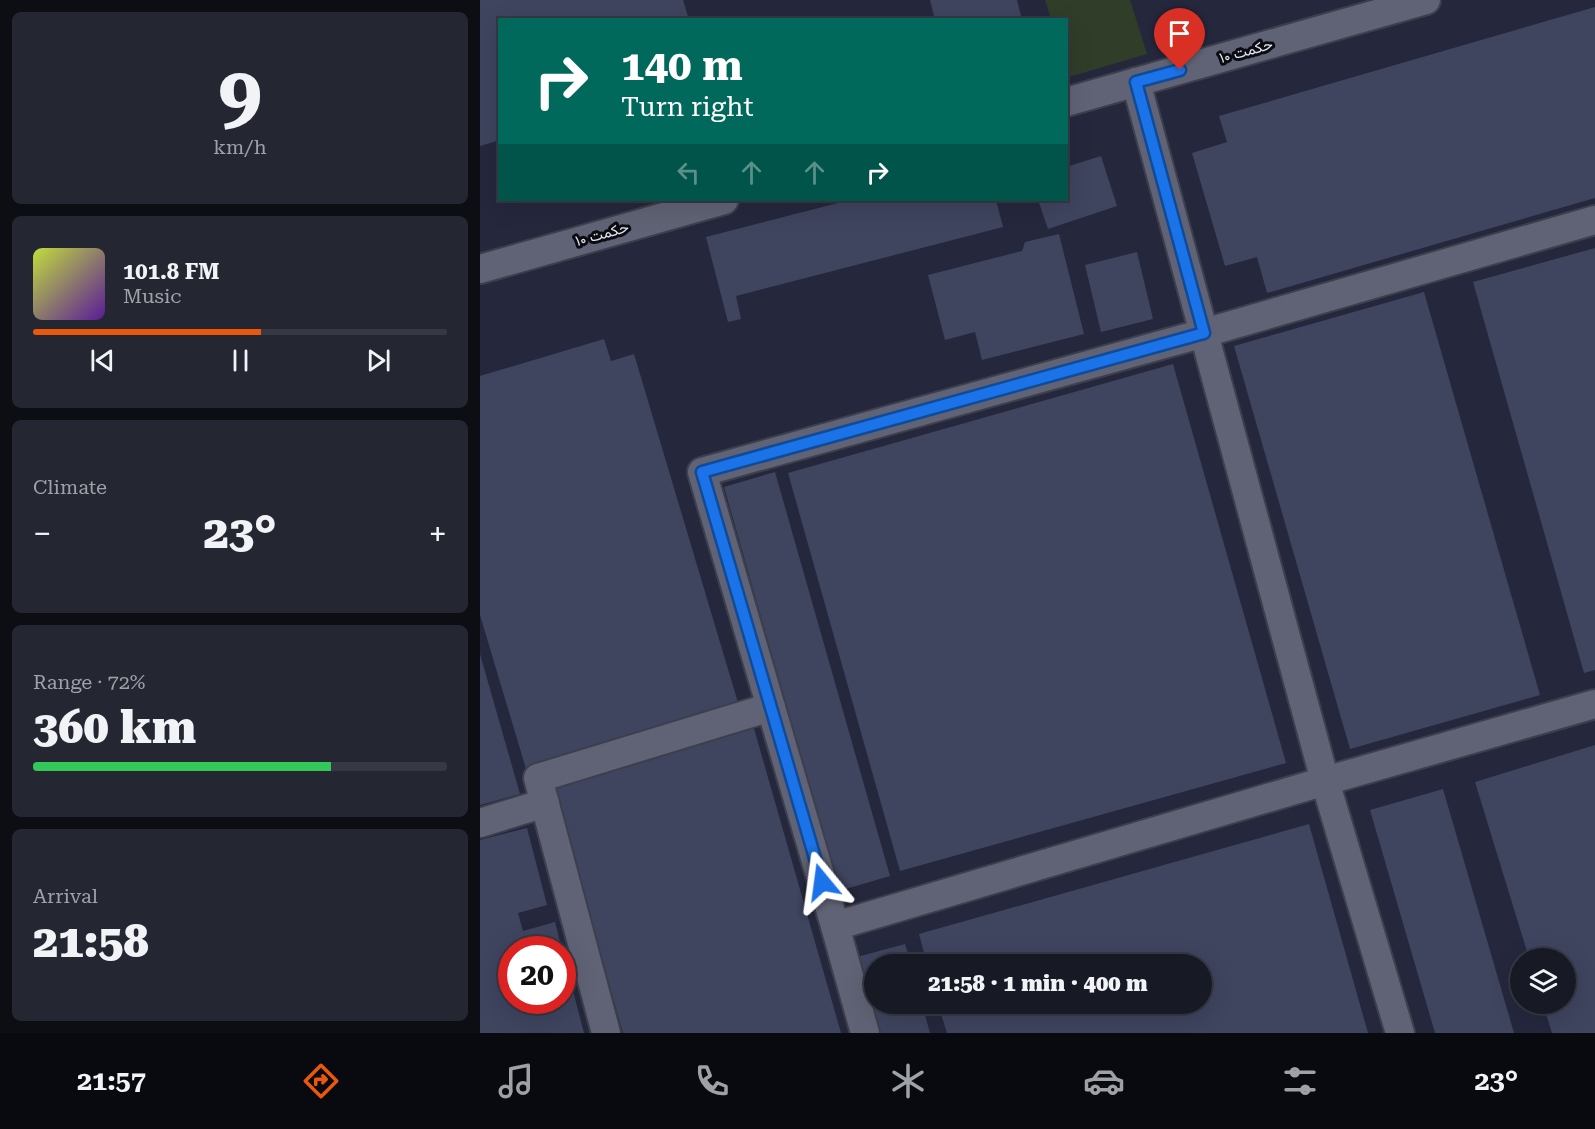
<!DOCTYPE html>
<html lang="en">
<head>
<meta charset="utf-8">
<style>
  :root { --surface:#171a25; --page:#242732; --text:#f1f3f6; --muted:#9ea1a7; --line:#363842; --accent:#ea580c }
  body { margin:0; font-family:"Roboto Serif",Vazirmatn,serif; background:var(--page); color:var(--text); height:100vh; display:flex; flex-direction:column; font-size:22px; white-space:nowrap }
  * { box-sizing:border-box; margin:0 }
  p { font-size:20px; color:var(--muted) }
  .icon { flex:none; width:33px; height:33px; fill:none; stroke:currentColor; stroke-width:2; stroke-linecap:round; stroke-linejoin:round }
  .map { position:relative; flex:1; overflow:hidden }
  .sheet { display:flex; flex-direction:column; gap:12px; padding:12px; background:#0d0e14; width:480px }
  .sheet>* { flex:none }
  .banner { position:absolute; left:18px; top:18px; width:570px; height:183px; border-radius:0px; box-shadow:0 6px 24px #0002,0 0 0 2px var(--line); background:#00695c; color:#fff; overflow:hidden }
  .fabs { position:absolute; left:1030px; top:948px; display:grid; gap:12px }
  .fabs a { display:grid; place-items:center; width:66px; height:66px; border-radius:50%; background:var(--surface); box-shadow:0 6px 24px #0002,0 0 0 2px var(--line); font-size:30px }
  .speed { position:absolute; left:18px; top:936px; display:flex; gap:12px; font-size:30px; font-weight:700; text-align:center }
  .speed>* { display:grid; place-content:center; width:78px; height:78px; border-radius:50%; background:var(--surface); box-shadow:0 6px 24px #0002,0 0 0 2px var(--line); line-height:1 }
  .speed .limit { border:9px solid #d22; background:#fff; color:#111 }
  .pin { position:absolute; display:grid; place-items:center; width:51px; height:51px; color:#fff; margin:-62px -26px; border-radius:50% 50% 50% 0; rotate:-45deg; box-shadow:0 0 6px #0007 }
  .pin .icon { rotate:45deg }
  .me { position:absolute; width:66px; margin:-33px; rotate:344deg; stroke-linejoin:round; filter:drop-shadow(0 0 4px #0008) }
  .turn { display:flex; align-items:center; gap:21px; height:126px; padding:0 24px; font-size:27px }
  .turn .icon { width:78px; height:78px; stroke-width:2.5 }
  .turn b { display:block; font-size:42px; line-height:51px }
  .lanes { display:flex; align-items:center; height:57px; padding:0 24px; background:#0003; justify-content:center; gap:30px; direction:ltr }
  .lanes .off { opacity:.35 }
  .big { font-size:45px; font-weight:800; line-height:1.1 }
  .sheet .widget { flex:1; display:flex; flex-direction:column; justify-content:center; gap:9px; min-width:0; padding:0 21px; border-radius:9px; background:var(--page) }
  .sheet .dial { align-items:center; gap:0 }
  .dial b { font-size:78px; line-height:1 }
  .song { display:flex; align-items:center; gap:18px }
  .cover { width:72px; height:72px; border-radius:9px; background:linear-gradient(135deg,hsl(70 70% 55%),hsl(270 70% 35%)) }
  .played { height:6px; border-radius:3px; background:linear-gradient(90deg,var(--accent) 55%,var(--line) 55%) }
  .keys { display:flex; justify-content:space-around; direction:ltr }
  .heat { display:flex; justify-content:space-between; align-items:center; font-size:33px; direction:ltr }
  .charge { height:9px; border-radius:4px; background:linear-gradient(90deg,#34c759 72%,var(--line) 0) }
  .trip { position:absolute; left:384px; top:954px; width:348px; height:60px; border-radius:30px; background:var(--surface); box-shadow:0 6px 24px #0002,0 0 0 2px var(--line); font-weight:800; line-height:60px; text-align:center }
  .tabs { display:flex; height:96px; justify-content:space-around; align-items:center; background:#090a0f; color:var(--muted) }
  .tabs .icon { width:42px; height:42px }
  .tabs .current { color:var(--accent) }
  .tabs b { font-size:27px; color:var(--text) }
  main { display:flex; flex:1; min-height:0 }
  .map>svg:first-child { display:block }
  .built { fill:#25283d; fill-rule:evenodd }
  .green { fill:#2f3d29 }
  .building { fill:#3f445f }
  .lines { fill:none; stroke-linecap:round; stroke-linejoin:round }
  .minor-casing { stroke:#3d3f4c; stroke-width:32 }
  .minor { stroke:#606375; stroke-width:28 }
  .route-casing { stroke:#114b97; stroke-width:15 }
  .route { stroke:#1a73e8; stroke-width:10 }
  .labels { text-anchor:middle; dominant-baseline:central; stroke-width:6; stroke-linejoin:round; paint-order:stroke }
  .street-label { font-size:15px; fill:#e3e5ef; stroke:#0b0c12 }
</style>
</head>
<body>
<main>
<section class="sheet">
<div class="widget dial"><b>9</b><p>km/h</p></div>
<div class="widget">
<div class="song"><i class="cover"></i><div><b>101.8 FM</b><p>Music</p></div></div>
<div class="played"></div>
<div class="keys"><svg class="icon" aria-label="previous" viewBox="0 0 24 24"><path d="M18 5L8 12l10 7zM5 5v14"/></svg><svg class="icon" aria-label="pause" viewBox="0 0 24 24"><path d="M8 5v14M16 5v14"/></svg><svg class="icon" aria-label="next" viewBox="0 0 24 24"><path d="M6 5l10 7-10 7zM19 5v14"/></svg></div>
</div>
<div class="widget"><p>Climate</p>
<div class="heat"><a>−</a><b class="big">23°</b><a>+</a></div>
</div>
<div class="widget"><p>Range · 72%</p><b class="big">360 km</b><div class="charge"></div></div>
<div class="widget"><p>Arrival</p><b class="big">21:58</b></div>
</section>
<div class="map">
<svg width="1115" height="1033" viewBox="0 0 1115 1033">
  <rect width="100%" height="100%" fill="#1f2231"/>
  <path class="built" d="M 0,0 L 1115,0 L 1115,1033 L 0,1033 ZM 20,20 L 586,20 L 586,200 L 20,200 ZM 32,950 L 82,950 L 82,1000 L 32,1000 ZM 1041,958 L 1086,958 L 1086,1004 L 1041,1004 ZM 394,964 L 722,964 L 722,1004 L 394,1004 Z"/>
  <polygon class="green" points="565,0 650,0 667,54 589,77 586,69 586,20 571,19"/>
  <g class="building">
    <polygon points="0,0 203,0 209,20 20,20 20,140 0,146"/>
    <polygon points="450,0 537,0 542,20 455,20"/>
    <polygon points="1115,7 1115,198 787,293 777,257 745,266 712,153 747,142 739,116"/>
    <polygon points="621,156 637,206 568,229 558,200 586,200 586,167"/>
    <polygon points="370,200 516,200 523,227 256,296 261,319 248,322 226,237"/>
    <polygon points="579,234 604,334 502,360 495,332 465,340 448,275 542,251 545,242"/>
    <polygon points="1115,248 1115,670 1104,673 993,282"/>
    <polygon points="657,252 673,319 621,332 605,265"/>
    <polygon points="944,292 1060,695 870,749 754,346"/>
    <polygon points="124,339 131,361 154,354 259,706 46,769 0,615 0,376"/>
    <polygon points="693,364 806,763 420,871 308,473"/>
    <polygon points="295,472 410,876 359,891 244,487"/>
    <polygon points="0,654 40,794 0,805"/>
    <polygon points="273,725 361,1033 143,1033 72,782"/>
    <polygon points="1115,745 1115,1033 1072,1033 1063,1004 1086,1004 1086,958 1049,958 995,782"/>
    <polygon points="963,789 1034,1033 955,1033 890,810"/>
    <polygon points="829,824 888,1033 467,1033 458,1004 722,1004 722,964 447,964 439,934"/>
    <polygon points="47,828 67,905 38,913 43,931 75,922 82,950 32,950 32,1000 82,1000 83,953 104,1033 0,1033 0,840"/>
    <polygon points="425,944 431,964 394,964 394,1004 442,1004 450,1033 399,1033 377,957"/>
  </g>
  <g class="lines">
    <g class="minor-casing">
      <g id="minor">
        <polyline points="656,82 845,781 920,1033"/>
        <polyline points="586,102 946,0"/>
        <polyline points="0,269 244,200"/>
        <polyline points="0,823 65,803"/>
        <polyline points="355,926 222,472 724,333 1115,220"/>
        <polyline points="126,1033 58,778 291,707"/>
        <polyline points="385,1033 355,926 845,781 1115,704"/>
      </g>
    </g>
    <use href="#minor" class="minor"/>
  </g>
  <g class="lines">
    <g class="route-casing">
      <polyline id="route" points="342,882 222,472 724,333 656,82 700,70"/>
    </g>
    <use href="#route" class="route"/>
  </g>
  <g class="labels">
    <g class="street-label">
      <text transform="translate(766 51) rotate(-16)">حکمت ۱۰</text>
      <text transform="translate(122 234) rotate(-16)">حکمت ۱۰</text>
    </g>
  </g>
</svg>
<div class="fabs">
<a><svg class="icon" aria-label="layers" viewBox="0 0 24 24"><path d="M12 4l9 5-9 5-9-5zM3 14l9 5 9-5"/></svg></a>
</div>
<div class="speed"><div class="limit">20</div></div>
<div class="pin" style="left:700px;top:70px;background:#d93025"><svg class="icon" aria-label="arrive" viewBox="0 0 24 24"><path d="M6 21V4h12l-3 4 3 4H6"/></svg></div>
<svg class="me" style="left:342px;top:882px" viewBox="-20 -20 40 40"><path d="M0-17L14 15 0 8-14 15z" fill="#1a73e8" stroke="#fff" stroke-width="4"/></svg>
<div class="trip">21:58 · 1 min · 400 m</div>
<div class="banner">
<div class="turn"><svg class="icon" aria-label="right" viewBox="0 0 24 24"><path d="M7 20v-9h11M14 6l5 5-5 5"/></svg><div><b>140 m</b>Turn right</div></div>
<div class="lanes"><svg class="icon off" aria-label="left" viewBox="0 0 24 24"><path d="M17 20v-9H6M10 6l-5 5 5 5"/></svg><svg class="icon off" aria-label="ahead" viewBox="0 0 24 24"><path d="M12 20V5M6 11l6-6 6 6"/></svg><svg class="icon off" aria-label="ahead" viewBox="0 0 24 24"><path d="M12 20V5M6 11l6-6 6 6"/></svg><svg class="icon" aria-label="right" viewBox="0 0 24 24"><path d="M7 20v-9h11M14 6l5 5-5 5"/></svg></div>
</div>
</div>
</main>
<nav class="tabs">
<b>21:57</b>
<svg class="icon current" aria-label="directions" viewBox="0 0 24 24"><path d="M12 3l9 9-9 9-9-9zM9 14v-3h6M13 9l2 2-2 2"/></svg>
<svg class="icon" aria-label="music" viewBox="0 0 24 24"><path d="M9 18V5l10-2v13"/><circle cx="6" cy="18" r="3"/><circle cx="16" cy="16" r="3"/></svg>
<svg class="icon" aria-label="phone" viewBox="0 0 24 24"><path d="M5 4h4l2 5-3 2q2 4 5 5l2-3 5 2v4C11 20 4 13 5 4z"/></svg>
<svg class="icon" aria-label="climate" viewBox="0 0 24 24"><path d="M12 3v18M4 7l16 10M4 17L20 7"/></svg>
<svg class="icon" aria-label="car" viewBox="0 0 24 24"><path d="M5 17H2v-5l4-1 3-4h7l3 4 3 1v5h-3M9 17h6M6 11h13"/><circle cx="7" cy="17" r="2"/><circle cx="17" cy="17" r="2"/></svg>
<svg class="icon" aria-label="filters" viewBox="0 0 24 24"><path d="M4 7h16M4 17h16"/><circle cx="9" cy="7" r="2"/><circle cx="15" cy="17" r="2"/></svg>
<b>23°</b>
</nav>
</body>
</html>
